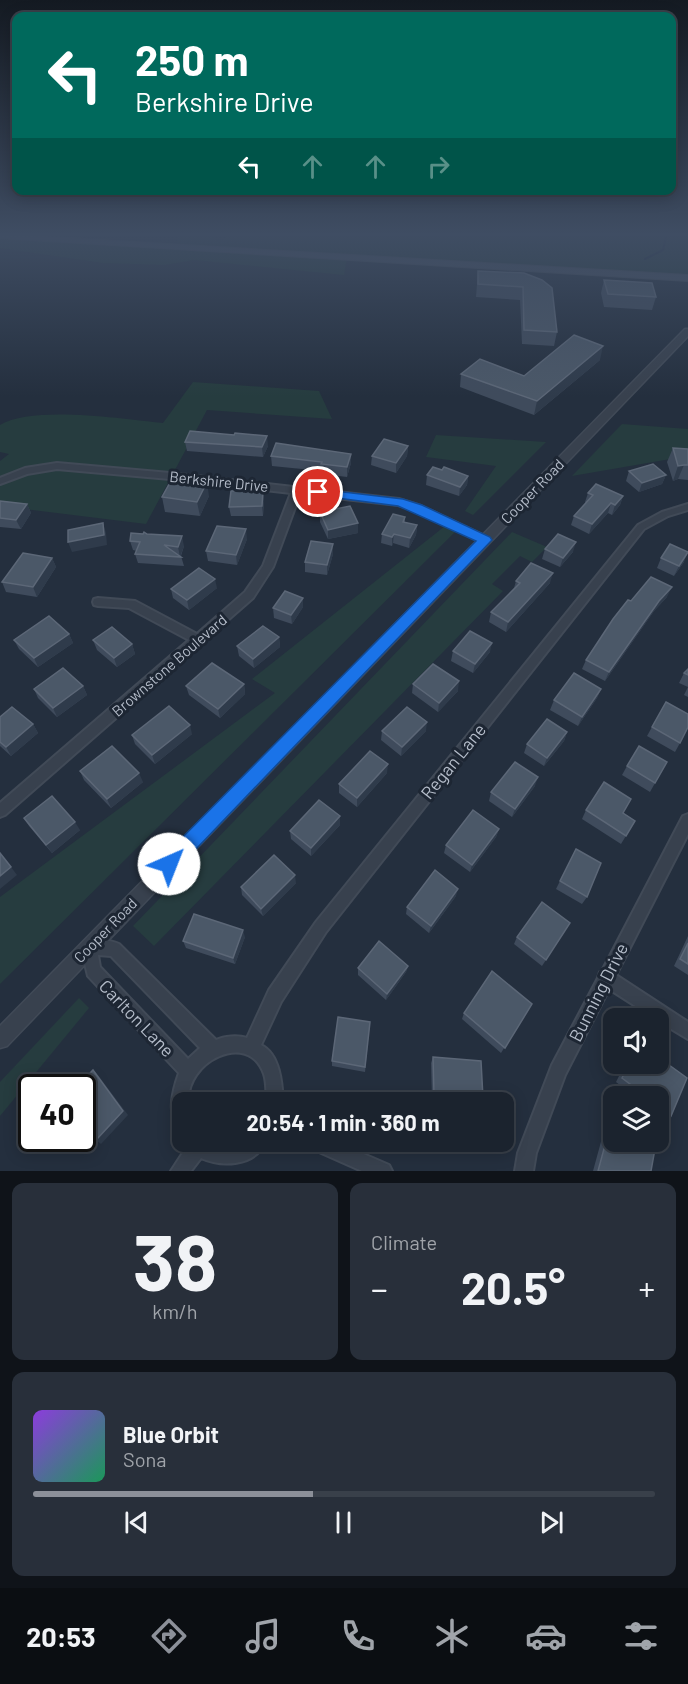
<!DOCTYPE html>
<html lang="en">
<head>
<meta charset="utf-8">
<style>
  :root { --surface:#1b232e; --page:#282f3a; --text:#f1f3f6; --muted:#a0a4aa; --line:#39404a; --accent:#8c9099 }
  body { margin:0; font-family:Barlow,sans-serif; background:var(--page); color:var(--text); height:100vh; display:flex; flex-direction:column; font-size:22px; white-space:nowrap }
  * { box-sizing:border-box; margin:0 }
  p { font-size:20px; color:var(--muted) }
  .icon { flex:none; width:33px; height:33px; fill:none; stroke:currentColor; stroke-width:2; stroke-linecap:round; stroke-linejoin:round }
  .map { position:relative; height:1171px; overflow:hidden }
  .drawer { display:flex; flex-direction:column; gap:12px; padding:12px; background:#0f1319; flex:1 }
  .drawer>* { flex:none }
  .top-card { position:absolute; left:12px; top:12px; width:664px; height:183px; border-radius:12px; box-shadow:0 3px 15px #0003,0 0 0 2px var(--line); background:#00695c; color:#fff; overflow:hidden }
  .buttons { position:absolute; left:603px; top:1008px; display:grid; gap:12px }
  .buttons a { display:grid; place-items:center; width:66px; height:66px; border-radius:12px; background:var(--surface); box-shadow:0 3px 15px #0003,0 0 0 2px var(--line); font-size:30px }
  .speed { position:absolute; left:18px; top:1074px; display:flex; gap:12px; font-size:30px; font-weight:700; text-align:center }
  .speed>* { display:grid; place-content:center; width:78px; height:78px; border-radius:50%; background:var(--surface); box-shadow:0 3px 15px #0003,0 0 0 2px var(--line); line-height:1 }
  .speed .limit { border:3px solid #111; border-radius:9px; background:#fff; color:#111 }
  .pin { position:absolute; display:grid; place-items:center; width:51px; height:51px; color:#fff; margin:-26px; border:3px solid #fff; border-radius:50%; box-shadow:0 2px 6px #0007 }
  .me { position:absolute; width:66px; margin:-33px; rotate:44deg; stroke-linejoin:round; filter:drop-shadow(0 0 4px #0008) }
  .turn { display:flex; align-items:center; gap:21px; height:126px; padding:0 24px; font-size:27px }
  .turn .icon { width:78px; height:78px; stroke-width:2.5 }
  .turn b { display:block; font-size:42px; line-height:51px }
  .lanes { display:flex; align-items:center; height:57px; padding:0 24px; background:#0003; justify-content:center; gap:30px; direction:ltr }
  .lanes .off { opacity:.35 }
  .big { font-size:45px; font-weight:700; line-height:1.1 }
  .drawer .widget { flex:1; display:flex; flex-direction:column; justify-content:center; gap:9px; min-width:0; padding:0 21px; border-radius:12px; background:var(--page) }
  .drawer .dial { align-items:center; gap:0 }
  .dial b { font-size:78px; line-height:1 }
  .song { display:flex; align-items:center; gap:18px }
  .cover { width:72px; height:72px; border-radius:9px; background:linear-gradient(135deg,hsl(270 70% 55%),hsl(150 70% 35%)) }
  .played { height:6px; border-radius:3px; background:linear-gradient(90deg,var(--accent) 45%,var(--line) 45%) }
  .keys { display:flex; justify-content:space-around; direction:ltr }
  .heat { display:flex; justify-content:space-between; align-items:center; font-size:33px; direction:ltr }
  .drawer .tiles { flex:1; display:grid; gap:12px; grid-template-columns:1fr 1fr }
  .widget:last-child { grid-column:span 2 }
  .trip { position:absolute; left:172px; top:1092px; width:342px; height:60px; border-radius:12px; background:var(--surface); box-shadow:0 3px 15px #0003,0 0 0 2px var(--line); font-weight:700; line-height:60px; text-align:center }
  .tabs { display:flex; height:96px; justify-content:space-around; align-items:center; background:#0b0e12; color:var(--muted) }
  .tabs .icon { width:42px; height:42px }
  .tabs .on { color:var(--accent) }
  .tabs b { font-size:27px; color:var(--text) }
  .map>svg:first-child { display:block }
  .green { fill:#263c3f }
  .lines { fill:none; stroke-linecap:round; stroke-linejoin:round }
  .stream { stroke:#17263c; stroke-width:2 }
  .minor-casing { stroke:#414a57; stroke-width:4 }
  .tertiary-casing { stroke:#414a57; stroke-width:3 }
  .secondary-casing { stroke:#414a57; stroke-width:2 }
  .minor { fill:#38414e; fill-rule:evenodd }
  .tertiary { fill:#38414e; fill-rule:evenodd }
  .secondary { fill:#465061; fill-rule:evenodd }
  .wall { fill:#3f4b5c }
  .shaded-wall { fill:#2f3b4b }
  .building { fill:#4b5868; stroke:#5c6777; stroke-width:1.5 }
  .route { fill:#1a73e8; stroke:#114b97; stroke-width:1.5 }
  .labels { text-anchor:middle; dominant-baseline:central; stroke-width:6; stroke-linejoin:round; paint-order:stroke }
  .street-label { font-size:15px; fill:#b4bcc9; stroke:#1d2633 }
  .near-street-label { font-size:18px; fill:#b4bcc9; stroke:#1d2633 }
</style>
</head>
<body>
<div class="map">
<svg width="688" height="1171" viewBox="0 0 688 1171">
  <rect width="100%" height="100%" fill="#242f3e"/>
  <g class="green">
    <polygon points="0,233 84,233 81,239 177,245 178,233 206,233 218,241 236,233 688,233 688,278 347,257 344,275 194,260 164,265 103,263 0,248"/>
    <path d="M 193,382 L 319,391 L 332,419 L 207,410 L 146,524 L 0,506 L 0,461 L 9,454 L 0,452 L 0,425 C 33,405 123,419 163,423 Z"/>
    <polygon points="622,424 688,429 688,456 572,476"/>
    <polygon points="436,435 546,442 473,515 465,511 496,466 426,457"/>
    <polygon points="445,526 455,532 0,984 0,897 275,693 252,679"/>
    <polygon points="512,532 547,547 532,562 520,556 492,584 503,591 154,946 133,926"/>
    <polygon points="79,998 89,1008 0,1116 0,1082"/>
  </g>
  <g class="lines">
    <polyline class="stream" points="645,259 663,250 667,233"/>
    <g class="minor-casing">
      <g id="minor">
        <polygon points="57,463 170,473 399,499 421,506 489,538 490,540 485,543 481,542 415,510 398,505 300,494 273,567 253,598 5,815 0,817 0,803 189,640 129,608 98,606 94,605 93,602 94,599 98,598 135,601 197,634 245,592 263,566 291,493 170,479 57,469 27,474 0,484 0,478 25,468"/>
        <path d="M 688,504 L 688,510 L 668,516 L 644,529 L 326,932 L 281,1002 L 261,1045 C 280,1054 282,1084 283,1102 L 267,1102 C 266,1094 267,1082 264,1074 C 248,1029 184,1063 189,1102 L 183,1102 L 183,1134 L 177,1131 C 168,1111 172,1093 179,1073 L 88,976 L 81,947 L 84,942 C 93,938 110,940 119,944 L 216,1040 C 224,1036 238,1035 247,1038 L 269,990 L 316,922 L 638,525 L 662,512 ZM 98,955 L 111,956 L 200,1048 L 188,1059 L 100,967 Z"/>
        <polygon points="688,814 688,834 616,975 688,1022 688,1039 658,1021 658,1018 654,1018 609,989 565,1075 536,1153 533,1171 515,1171 518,1153 552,1065 598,978 600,972 602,971 683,816"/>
        <path d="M 183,1142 L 205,1142 L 216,1146 L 224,1147 L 232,1146 L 243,1142 L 265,1142 C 255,1167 221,1167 201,1158 L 191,1171 L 171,1171 L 186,1148 Z"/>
        <polygon points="307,1142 336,1142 389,1165 392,1171 362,1171 310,1148"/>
      </g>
    </g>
    <g class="tertiary-casing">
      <polygon id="tertiary" points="685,329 688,329 688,336 7,1046 0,1048 0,1026"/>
    </g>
    <g class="secondary-casing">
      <polygon id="secondary" points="0,234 688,275 688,281 0,238"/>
    </g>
    <use href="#minor" class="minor"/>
    <use href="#tertiary" class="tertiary"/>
    <use href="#secondary" class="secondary"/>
  </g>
  <g class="wall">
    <polygon points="478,271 524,273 557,332 554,346 522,344 520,300 476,297"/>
    <polygon points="604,280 656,297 652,310 604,307 601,293"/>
    <polygon points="600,360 534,415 460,387 461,374 524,376"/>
    <polygon points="185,442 268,446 263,457 187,451"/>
    <polygon points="408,446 407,456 396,473 371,465 372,456"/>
    <polygon points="673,448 688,449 688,480 678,479 673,481 667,462"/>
    <polygon points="271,456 351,463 347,477 322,474 322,471 272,466"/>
    <polygon points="442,470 468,476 467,485 459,496 426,485 427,475"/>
    <polygon points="629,471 666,475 662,484 639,492 626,481"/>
    <polygon points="263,490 264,500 263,516 231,516 229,507"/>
    <polygon points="588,493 623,496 620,505 612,515 608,513 589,534 571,525 574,516 586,503 585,502"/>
    <polygon points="209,496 200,516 165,512 162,497"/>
    <polygon points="0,501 27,504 31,513 21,529 0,527"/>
    <polygon points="320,512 358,523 358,533 328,539 320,522"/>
    <polygon points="405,517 405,522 417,525 416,535 409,548 393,543 392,546 381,543 382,534"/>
    <polygon points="147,534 184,546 181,556 184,566 138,563 135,554 137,551 133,550 130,541"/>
    <polygon points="247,539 237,565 208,561 206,551"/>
    <polygon points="545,549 573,552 560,567 542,559"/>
    <polygon points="333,554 327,575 305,572 305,562"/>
    <polygon points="52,558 56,567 37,597 6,592 2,582"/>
    <polygon points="661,558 684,562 674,576 657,568"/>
    <polygon points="516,581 550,583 506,632 489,622 491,612 514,588"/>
    <polygon points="217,588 189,610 173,598 171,589"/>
    <polygon points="667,597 654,611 605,681 582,669 586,660 631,601"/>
    <polygon points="303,607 292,624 274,618 273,608"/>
    <polygon points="69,634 73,643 38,667 19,649 14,640"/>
    <polygon points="279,637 280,647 254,668 239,656 237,646"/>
    <polygon points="93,640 132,644 135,654 117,667 97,650"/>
    <polygon points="453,651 490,652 473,673 451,661"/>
    <polygon points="688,669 688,697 684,695 688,687 679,683 684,673"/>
    <polygon points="244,684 245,694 220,718 189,695 186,686"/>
    <polygon points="413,684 458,691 438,712 412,693"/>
    <polygon points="83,686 87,695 57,717 38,698 34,689"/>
    <polygon points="601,689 597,698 578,726 550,710 554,700"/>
    <polygon points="0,717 33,724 38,733 11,756 0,746"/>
    <polygon points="652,727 680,743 675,752 647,736"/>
    <polygon points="382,731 426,731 401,756 381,740"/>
    <polygon points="567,732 564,741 544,766 524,753 527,744"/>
    <polygon points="192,734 155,764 135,744 132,735"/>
    <polygon points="667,762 650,792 622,775 627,766"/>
    <polygon points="80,771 143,782 111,808 84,780"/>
    <polygon points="387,773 357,807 339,793 339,784"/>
    <polygon points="535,786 512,817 489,801 491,792"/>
    <polygon points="586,810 623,813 635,821 621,844 582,819"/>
    <polygon points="24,818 80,830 52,853 29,826"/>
    <polygon points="340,825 311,856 291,839 290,831"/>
    <polygon points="499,829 496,837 470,872 444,853 446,845"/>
    <polygon points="576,849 587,897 582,904 556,889"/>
    <polygon points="296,883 263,916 242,895 241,887"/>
    <polygon points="456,896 429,933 406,914 407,907"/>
    <polygon points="570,923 542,966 514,944 517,937"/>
    <polygon points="688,936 688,975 674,966"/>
    <polygon points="245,937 235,964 186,948 183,941"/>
    <polygon points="408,966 406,972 386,1000 358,975 358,968"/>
    <polygon points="532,1004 501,1053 462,1019 464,1013"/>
    <polygon points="370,1022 365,1072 332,1066 332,1061"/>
    <polygon points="433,1057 483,1098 480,1102 432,1099 431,1063"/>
    <polygon points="625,1064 658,1064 671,1116 663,1120 658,1116 658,1096 634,1096 616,1082"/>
    <polygon points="611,1123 651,1171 593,1171 605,1127"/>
  </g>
  <g class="shaded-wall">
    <polygon points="603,346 600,360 534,415 537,401"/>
    <polygon points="267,436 268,446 263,457 262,447"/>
    <polygon points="408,446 407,456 396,473 396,463"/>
    <polygon points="351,454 351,463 347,477 347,467"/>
    <polygon points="684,465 678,479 673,481 678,466"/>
    <polygon points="666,475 662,484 639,492 642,483"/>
    <polygon points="468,476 467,485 459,496 460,487"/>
    <polygon points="207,482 209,496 200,516 197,502"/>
    <polygon points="263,490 264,500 263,516 262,506"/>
    <polygon points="623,496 620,505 612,515 615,505"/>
    <polygon points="611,503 608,513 589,534 592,524"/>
    <polygon points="27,504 31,513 21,529 16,520"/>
    <polygon points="103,523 106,533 107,545 72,552 68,542"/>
    <polygon points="358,523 358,533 328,539 328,530"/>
    <polygon points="417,525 416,535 409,548 410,538"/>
    <polygon points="246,529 247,539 237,565 236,555"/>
    <polygon points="394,534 393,543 392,546 392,537"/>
    <polygon points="182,536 184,546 180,557 178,547"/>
    <polygon points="576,542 573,552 560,567 563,558"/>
    <polygon points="333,544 333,554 327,575 327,565"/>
    <polygon points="688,552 684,562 674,576 679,566"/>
    <polygon points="52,558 56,567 37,597 33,587"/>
    <polygon points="553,573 550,583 506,632 508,622"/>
    <polygon points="215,579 217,588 189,610 187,600"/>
    <polygon points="672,587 667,597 654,611 605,681 609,672 659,601"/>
    <polygon points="303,598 303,607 292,624 291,615"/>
    <polygon points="69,634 73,643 38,667 34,658"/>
    <polygon points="279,637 280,647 254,668 253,659"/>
    <polygon points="492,643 490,652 473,673 475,664"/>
    <polygon points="132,644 135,654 117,667 114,658"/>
    <polygon points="459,681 458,691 438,712 439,703"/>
    <polygon points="244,684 245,694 220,718 218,709"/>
    <polygon points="83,686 87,695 57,717 53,708"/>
    <polygon points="601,689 597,698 578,726 582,717"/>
    <polygon points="427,722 426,731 401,756 402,747"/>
    <polygon points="33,724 38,733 11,756 6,747"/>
    <polygon points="190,725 192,734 155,764 152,755"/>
    <polygon points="567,732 564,741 544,766 547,758"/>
    <polygon points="388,764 387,773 357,807 357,798"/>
    <polygon points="139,773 143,782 111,808 107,799"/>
    <polygon points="538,777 535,786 512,817 515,809"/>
    <polygon points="340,816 340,825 311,856 311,848"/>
    <polygon points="75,822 80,830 52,853 46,845"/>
    <polygon points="499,829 496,837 470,872 472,865"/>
    <polygon points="11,867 17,875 0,889 0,876"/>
    <polygon points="295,875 296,883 263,916 261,909"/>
    <polygon points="458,889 456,896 429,933 431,926"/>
    <polygon points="243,930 245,937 235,964 233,958"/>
    <polygon points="408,966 406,972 386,1000 387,994"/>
    <polygon points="93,1070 98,1075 128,1115 101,1144 96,1140"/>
  </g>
  <g class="building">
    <polygon points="478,271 524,273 542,280 552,288 557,332 524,330 523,287 478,284"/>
    <polygon points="604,280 652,283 656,297 608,294"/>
    <polygon points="574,335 603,346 537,401 461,374 480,359 524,376"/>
    <polygon points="190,431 234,435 235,433 267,436 262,447 185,442"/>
    <polygon points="384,439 408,446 396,463 372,456"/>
    <polygon points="276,443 351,454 347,467 321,464 322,462 271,456"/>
    <polygon points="673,448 688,449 688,465 684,465 678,466"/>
    <polygon points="653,464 666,475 642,483 629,471"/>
    <polygon points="433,467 442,470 444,467 468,476 460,487 427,475"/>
    <polygon points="173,477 207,482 197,502 162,497"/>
    <polygon points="596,484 623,496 615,505 611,503 592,524 574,516 593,495 588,493"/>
    <polygon points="263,490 262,506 229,507 231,491"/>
    <polygon points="0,501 27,504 16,520 0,518"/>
    <polygon points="350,506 358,523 328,530 320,512"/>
    <polygon points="393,514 405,517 403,522 417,525 410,538 394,534 392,537 382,534"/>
    <polygon points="103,523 104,535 68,542 68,530"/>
    <polygon points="217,526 246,529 236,555 206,551"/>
    <polygon points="144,532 147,534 182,536 178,547 164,545 181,557 135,554 140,542 130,541 131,533 143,534"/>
    <polygon points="558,534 576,542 563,558 545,549"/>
    <polygon points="311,541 333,544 327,565 305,562"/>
    <polygon points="670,544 688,552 679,566 661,558"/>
    <polygon points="23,553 52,558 33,587 2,582"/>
    <polygon points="531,563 553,573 508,622 491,612 520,583 516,581"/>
    <polygon points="199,568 215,579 187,600 171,589"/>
    <polygon points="651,577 672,587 659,601 609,672 586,660 613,619 628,600 631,601"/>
    <polygon points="285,591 303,598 291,615 273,608"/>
    <polygon points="49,616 69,634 34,658 14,640"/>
    <polygon points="263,626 279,637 253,659 237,646"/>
    <polygon points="112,627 132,644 114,658 93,640"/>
    <polygon points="470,631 492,643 475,664 453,651"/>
    <polygon points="212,663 244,684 218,709 186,686"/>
    <polygon points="433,664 459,681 439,703 413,684"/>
    <polygon points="63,668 83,686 53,708 34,689"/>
    <polygon points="688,669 688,675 684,673"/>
    <polygon points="574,673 601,689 582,717 554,700"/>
    <polygon points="666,702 688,714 688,727 680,743 652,727"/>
    <polygon points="169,706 190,725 152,755 132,735"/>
    <polygon points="12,707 33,724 6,747 0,742 0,717"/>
    <polygon points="407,707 427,722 402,747 382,731"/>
    <polygon points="547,719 567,732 547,758 527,744"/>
    <polygon points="112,746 139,773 107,799 80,771"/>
    <polygon points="639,746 667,762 655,783 627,766"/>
    <polygon points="370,751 388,764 357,798 339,784"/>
    <polygon points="515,762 538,777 515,809 491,792"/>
    <polygon points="604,782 631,799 623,813 635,821 626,836 586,810"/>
    <polygon points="52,796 75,822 46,845 24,818"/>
    <polygon points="319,800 340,816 311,848 290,831"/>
    <polygon points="473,810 499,829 472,865 446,845"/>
    <polygon points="576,849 601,863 587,897 560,881"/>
    <polygon points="0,853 11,867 0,876"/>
    <polygon points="274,855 295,875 261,909 241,887"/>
    <polygon points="435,870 458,889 431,926 407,907"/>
    <polygon points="542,902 570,923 546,960 517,937"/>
    <polygon points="194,914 243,930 233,958 183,941"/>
    <polygon points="379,941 408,966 387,994 358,968"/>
    <polygon points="688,943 688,964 680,959"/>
    <polygon points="492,971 532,1004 505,1048 464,1013"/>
    <polygon points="338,1017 370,1022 365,1067 332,1061"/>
    <polygon points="433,1057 481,1061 483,1098 434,1095"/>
    <polygon points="658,1057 687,1078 671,1116 658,1107 658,1096 646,1096 622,1078 629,1064 658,1064"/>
    <polygon points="93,1070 123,1111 96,1140 82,1122 82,1088 76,1088"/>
    <polygon points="611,1123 614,1124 614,1142 642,1142 655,1149 651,1171 598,1171"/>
  </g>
  <linearGradient id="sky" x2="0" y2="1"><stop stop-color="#141a22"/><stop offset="0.59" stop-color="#3f4d63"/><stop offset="1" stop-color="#3f4d63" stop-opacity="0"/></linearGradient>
  <rect width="688" height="397" fill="url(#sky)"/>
  <polygon class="route" points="318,489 403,499 422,505 490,537 492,540 176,870 169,873 163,870 160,864 163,857 476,541 398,506 314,495 314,490"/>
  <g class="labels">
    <g class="street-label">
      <text transform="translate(219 481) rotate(6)">Berkshire Drive</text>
      <text transform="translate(532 491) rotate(-46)">Cooper Road</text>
      <text transform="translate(169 665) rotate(-41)">Brownstone Boulevard</text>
      <text transform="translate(105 930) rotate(-46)">Cooper Road</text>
    </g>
    <g class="near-street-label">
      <text transform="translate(453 761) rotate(-51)">Regan Lane</text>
      <text transform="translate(598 992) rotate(-63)">Bunning Drive</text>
      <text transform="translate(137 1018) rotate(46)">Carlton Lane</text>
    </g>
  </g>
</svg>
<div class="buttons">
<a><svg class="icon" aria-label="sound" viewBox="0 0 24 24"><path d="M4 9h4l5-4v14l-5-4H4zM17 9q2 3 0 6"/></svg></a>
<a><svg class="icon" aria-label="layers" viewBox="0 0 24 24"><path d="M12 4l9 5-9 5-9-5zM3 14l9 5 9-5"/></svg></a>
</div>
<div class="speed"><div class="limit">40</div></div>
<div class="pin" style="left:318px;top:492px;background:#d93025"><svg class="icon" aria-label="arrive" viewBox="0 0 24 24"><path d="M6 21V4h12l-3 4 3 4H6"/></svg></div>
<svg class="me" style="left:169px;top:864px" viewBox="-20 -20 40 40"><circle r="19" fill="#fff"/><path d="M0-13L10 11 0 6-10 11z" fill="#1a73e8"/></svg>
<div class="trip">20:54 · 1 min · 360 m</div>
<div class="top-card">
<div class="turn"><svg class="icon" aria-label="left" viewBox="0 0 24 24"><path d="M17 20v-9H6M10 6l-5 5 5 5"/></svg><div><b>250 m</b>Berkshire Drive</div></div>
<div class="lanes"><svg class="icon" aria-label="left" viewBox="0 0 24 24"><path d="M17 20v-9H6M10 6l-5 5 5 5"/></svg><svg class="icon off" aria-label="ahead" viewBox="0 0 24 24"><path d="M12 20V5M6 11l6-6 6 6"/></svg><svg class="icon off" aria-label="ahead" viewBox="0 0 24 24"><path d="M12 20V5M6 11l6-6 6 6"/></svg><svg class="icon off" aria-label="right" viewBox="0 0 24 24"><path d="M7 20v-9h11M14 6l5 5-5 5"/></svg></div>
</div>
</div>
<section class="drawer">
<div class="tiles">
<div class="widget dial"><b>38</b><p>km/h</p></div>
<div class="widget"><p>Climate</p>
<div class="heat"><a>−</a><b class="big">20.5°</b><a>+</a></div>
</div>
<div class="widget">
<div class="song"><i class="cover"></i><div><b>Blue Orbit</b><p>Sona</p></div></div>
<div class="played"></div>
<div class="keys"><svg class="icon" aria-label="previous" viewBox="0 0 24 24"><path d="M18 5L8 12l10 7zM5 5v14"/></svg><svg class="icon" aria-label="pause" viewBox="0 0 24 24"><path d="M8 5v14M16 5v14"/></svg><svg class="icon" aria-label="next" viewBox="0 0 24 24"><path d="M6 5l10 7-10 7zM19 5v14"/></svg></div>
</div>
</div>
</section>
<nav class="tabs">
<b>20:53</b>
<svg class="icon on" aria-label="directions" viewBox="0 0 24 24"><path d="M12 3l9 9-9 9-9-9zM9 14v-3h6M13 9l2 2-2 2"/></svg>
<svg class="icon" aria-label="music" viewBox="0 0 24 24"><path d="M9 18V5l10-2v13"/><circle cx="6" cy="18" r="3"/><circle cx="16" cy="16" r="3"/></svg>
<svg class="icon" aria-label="phone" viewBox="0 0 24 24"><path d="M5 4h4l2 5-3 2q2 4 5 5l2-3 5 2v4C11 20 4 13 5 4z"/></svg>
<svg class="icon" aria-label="climate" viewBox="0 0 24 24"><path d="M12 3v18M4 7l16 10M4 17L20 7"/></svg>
<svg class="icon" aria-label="car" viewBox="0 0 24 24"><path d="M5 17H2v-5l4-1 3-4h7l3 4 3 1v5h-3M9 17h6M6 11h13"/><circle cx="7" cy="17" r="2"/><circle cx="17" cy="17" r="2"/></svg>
<svg class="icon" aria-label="filters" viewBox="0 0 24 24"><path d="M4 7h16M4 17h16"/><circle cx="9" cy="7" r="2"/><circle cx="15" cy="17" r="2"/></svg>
</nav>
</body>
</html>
